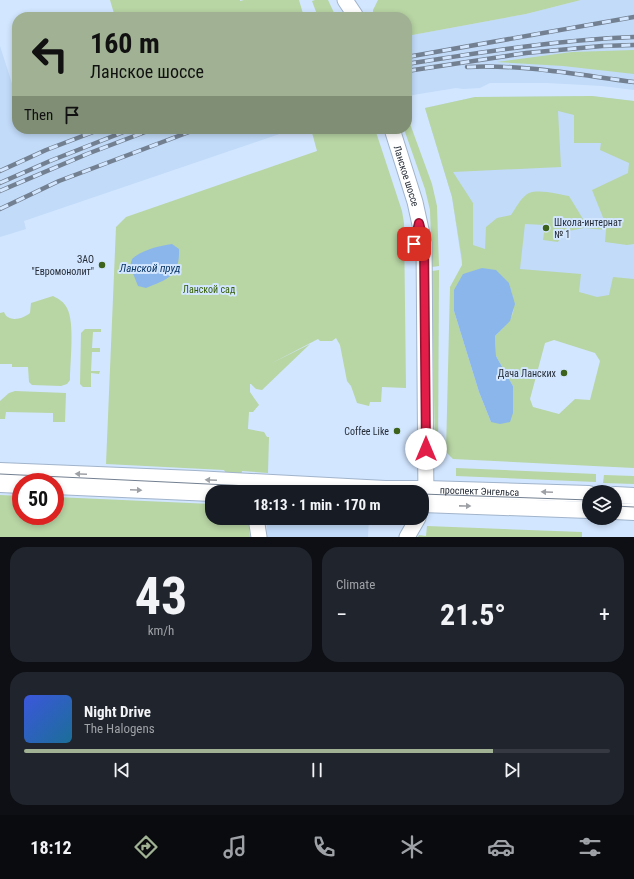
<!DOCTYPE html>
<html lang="en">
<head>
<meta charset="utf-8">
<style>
  :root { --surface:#171b24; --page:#20242c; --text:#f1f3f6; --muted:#9ea1a6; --line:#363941; --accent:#a0b293 }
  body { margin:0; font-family:"Roboto Condensed",sans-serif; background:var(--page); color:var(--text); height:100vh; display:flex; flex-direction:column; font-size:15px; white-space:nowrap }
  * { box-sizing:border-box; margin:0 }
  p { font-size:13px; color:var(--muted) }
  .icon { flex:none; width:22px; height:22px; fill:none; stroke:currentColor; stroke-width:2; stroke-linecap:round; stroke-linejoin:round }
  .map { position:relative; height:537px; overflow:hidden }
  .panel { display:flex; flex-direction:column; gap:10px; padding:10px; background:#0d0f14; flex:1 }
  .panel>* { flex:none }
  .banner { position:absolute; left:12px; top:12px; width:400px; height:122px; border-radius:16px; box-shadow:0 2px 6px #0003; background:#a0b293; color:#111; overflow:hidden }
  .fabs { position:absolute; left:582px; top:485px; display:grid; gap:8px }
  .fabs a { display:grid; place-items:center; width:40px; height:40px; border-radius:50%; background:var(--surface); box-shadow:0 2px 6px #0003; font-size:20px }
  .speed { position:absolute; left:12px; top:473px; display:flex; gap:8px; font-size:20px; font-weight:700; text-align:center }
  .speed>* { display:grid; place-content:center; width:52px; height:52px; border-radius:50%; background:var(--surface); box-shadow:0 2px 6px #0003; line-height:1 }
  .speed .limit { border:6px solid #d22; background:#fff; color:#111 }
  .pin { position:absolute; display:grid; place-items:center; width:34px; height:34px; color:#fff; margin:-17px; border-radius:8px; box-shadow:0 2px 6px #0006 }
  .me { position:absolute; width:44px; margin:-22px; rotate:0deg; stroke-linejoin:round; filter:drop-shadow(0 0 3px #0008) }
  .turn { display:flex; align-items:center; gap:14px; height:84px; padding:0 12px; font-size:18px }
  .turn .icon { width:52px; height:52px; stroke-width:2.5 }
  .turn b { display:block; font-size:28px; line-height:34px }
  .then { display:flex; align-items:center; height:38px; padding:0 12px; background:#0003; gap:8px; font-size:15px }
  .big { font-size:30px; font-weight:700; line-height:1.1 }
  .panel .card { flex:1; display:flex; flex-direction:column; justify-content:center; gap:6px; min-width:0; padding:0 14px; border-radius:16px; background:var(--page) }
  .panel .dial { align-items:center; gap:0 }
  .dial b { font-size:52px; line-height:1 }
  .song { display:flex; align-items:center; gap:12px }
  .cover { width:48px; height:48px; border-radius:6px; background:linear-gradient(135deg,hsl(230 70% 55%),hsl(200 70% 35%)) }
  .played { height:4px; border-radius:2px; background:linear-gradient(90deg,var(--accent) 80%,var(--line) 80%) }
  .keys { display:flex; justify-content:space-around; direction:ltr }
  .heat { display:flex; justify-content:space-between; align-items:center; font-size:22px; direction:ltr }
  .panel .tiles { flex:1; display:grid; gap:10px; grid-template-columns:1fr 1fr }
  .card:last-child { grid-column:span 2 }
  .trip { position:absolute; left:205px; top:485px; width:224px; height:40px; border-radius:16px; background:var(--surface); box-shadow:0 2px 6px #0003; font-weight:700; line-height:40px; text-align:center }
  .dock { display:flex; height:64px; justify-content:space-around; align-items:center; background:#090b0e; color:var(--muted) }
  .dock .icon { width:28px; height:28px }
  .dock .selected { color:var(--accent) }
  .dock b { font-size:18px; color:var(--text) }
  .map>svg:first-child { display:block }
  .built { fill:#c2dbf9 }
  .green { fill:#b8d5a4; fill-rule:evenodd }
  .water { fill:#8bb6ec }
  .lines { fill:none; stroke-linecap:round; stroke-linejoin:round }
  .secondary-casing { stroke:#a1b4cb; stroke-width:17 }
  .primary-casing { stroke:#a1b4cb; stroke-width:18 }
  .secondary { stroke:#fff; stroke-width:15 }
  .primary { stroke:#fff; stroke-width:16 }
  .tram { stroke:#738091; stroke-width:1 }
  .rail-casing { stroke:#738091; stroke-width:4.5 }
  .rail { stroke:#d2e6ff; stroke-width:3; stroke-dasharray:9; stroke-linecap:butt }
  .oneway { fill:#9da0a5 }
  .route-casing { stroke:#92132f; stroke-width:10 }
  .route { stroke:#e11d48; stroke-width:7 }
  .poi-dot { fill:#3c621b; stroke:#d2e6ff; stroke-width:1.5 }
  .labels { text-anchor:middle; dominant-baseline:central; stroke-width:4; stroke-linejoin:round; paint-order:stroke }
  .street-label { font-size:10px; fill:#252c36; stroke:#d2e6ff }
  .poi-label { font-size:10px; fill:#252c36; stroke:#d2e6ff; text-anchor:end }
  .park-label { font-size:10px; fill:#365f07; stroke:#d2e6ff }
  .water-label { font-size:11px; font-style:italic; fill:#0a3666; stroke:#d2e6ff }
</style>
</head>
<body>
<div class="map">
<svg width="634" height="537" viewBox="0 0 634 537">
  <rect width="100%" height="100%" fill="#d2e6ff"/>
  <g class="built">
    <polygon points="581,0 634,0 634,90 602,86 547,83 490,83 480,88 463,89 456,88 407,96 407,36 526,14"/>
    <polygon points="0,46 17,99 17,129 294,129 24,221 26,229 0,237"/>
    <polygon points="592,96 634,101 634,357 462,265 452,197 425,108 475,97"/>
    <polygon points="267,518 369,518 368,537 267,537"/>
  </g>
  <g class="green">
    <polygon points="110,0 240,0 240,1 244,0 299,0 304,17 115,17"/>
    <polygon points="315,0 328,0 336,17 318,17 312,1"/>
    <polygon points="378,0 581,0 526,14 407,36 407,17 373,17 373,10"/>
    <polygon points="634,50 634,74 563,66 497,62 572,52"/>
    <path d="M 592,96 L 634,101 L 634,244 L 627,245 L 605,242 L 606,230 L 584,228 L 564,232 L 558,242 L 543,240 L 545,225 L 525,224 L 520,269 L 581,274 L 579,292 L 597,297 L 609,295 L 613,277 L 634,279 L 634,468 L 453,459 L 446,452 L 450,287 L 462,265 L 462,260 L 452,197 L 425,108 L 475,97 ZM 558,111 L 574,115 L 574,143 L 601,143 L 600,150 L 629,163 L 628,173 L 592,190 L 604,220 L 583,219 L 569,196 C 558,194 539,189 529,193 C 521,197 516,208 511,215 L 497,218 L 486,227 L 485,249 L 473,245 L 473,203 L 453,172 L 561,167 ZM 509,283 C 517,312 516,315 495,336 L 496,356 L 513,386 L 491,422 L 479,392 L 454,311 ZM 554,340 L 595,353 L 600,361 L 590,400 L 575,399 L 559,414 L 533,407 L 530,399 L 545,343 Z"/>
    <polygon points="409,121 432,184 437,206 439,266 432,267 430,210 425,189 404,129 407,129 407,122"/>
    <polygon points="311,129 375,129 402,211 404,223 406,388 382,387 381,402 370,402 369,406 357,403 351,386 347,381 340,345 336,338 332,341 320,341 318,339 270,364 310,344 262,390 256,389 251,384 250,384 250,392 259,405 253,412 249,412 248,428 248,429 264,432 267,437 269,437 268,473 242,471 241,477 228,477 224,470 106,464 116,227 126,217 317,151"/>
    <polygon points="439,270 438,459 435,460 432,271"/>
    <path d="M 53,296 C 59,299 64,302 67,308 C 75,322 70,363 70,380 L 67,384 L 61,386 L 32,385 L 29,382 L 28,367 L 12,367 L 12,364 L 0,364 L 0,313 L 4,312 C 8,323 23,319 30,313 L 31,303 Z"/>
    <polygon points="85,329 101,329 101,332 93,332 92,348 100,348 100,352 92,352 91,371 100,371 99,374 91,373 91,387 83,387 80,384 81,333"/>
    <polygon points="15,391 66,393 65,422 53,422 53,413 6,412 5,419 0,419 0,401 9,393"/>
    <polygon points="456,468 596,474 596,482 456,476"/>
    <polygon points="604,475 634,476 634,484 603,483"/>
    <polygon points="0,495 21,496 21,516 55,516 55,497 212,504 212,518 248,518 250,537 0,537"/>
    <polygon points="427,526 582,532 582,537 418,537 419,535 426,536"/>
  </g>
  <g class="water">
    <path d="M 172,244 L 179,249 C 180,276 168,279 146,288 L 138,286 L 130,266 L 132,259 C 142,250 158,246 172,244 Z"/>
    <polygon points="482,268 496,270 509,283 515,304 510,321 495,336 496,356 513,386 513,413 510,422 500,424 491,422 479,392 454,311 454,290 463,274"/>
  </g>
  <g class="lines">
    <g class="secondary-casing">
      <g id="secondary">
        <polyline points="345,0 355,15"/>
        <path id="s1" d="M 392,129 L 415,202 L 424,243 L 426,501"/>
        <polyline points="256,518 259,537"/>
        <polyline points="407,537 418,518"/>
      </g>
    </g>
    <g class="primary-casing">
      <g id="primary">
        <path id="s2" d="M 0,471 L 195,479 L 385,489 L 426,489 L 589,494"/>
        <polyline points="0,484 21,485"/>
        <polyline points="55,486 212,493"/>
        <polyline points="615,495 634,496"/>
        <polyline points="422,504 589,510"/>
        <polyline points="615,511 634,512"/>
      </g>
    </g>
    <use href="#secondary" class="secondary"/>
    <use href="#primary" class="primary"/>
    <g class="tram">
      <polyline points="0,474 373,492"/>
      <polyline points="422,494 589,500"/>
      <polyline points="615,506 634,507"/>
    </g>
    <g class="rail-casing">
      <g id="rail">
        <polyline points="407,57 634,17"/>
        <path d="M 407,64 C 483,52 557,40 634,37"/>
        <path d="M 467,67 C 522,64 579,75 634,82"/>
        <polyline points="407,71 526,53 602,46 634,45"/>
        <polyline points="0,171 46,150 101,129"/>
        <polyline points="0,183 50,161 131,129"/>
        <polyline points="0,191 87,154 153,129"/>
        <polyline points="0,209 59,181 197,129"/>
      </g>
    </g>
    <use href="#rail" class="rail"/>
  </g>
  <defs><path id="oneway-solid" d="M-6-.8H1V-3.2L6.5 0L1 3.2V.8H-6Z"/></defs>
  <g class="oneway">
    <use href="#oneway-solid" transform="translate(81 474) rotate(-178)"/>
    <use href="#oneway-solid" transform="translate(211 480) rotate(-177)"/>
    <use href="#oneway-solid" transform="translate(136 490) rotate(2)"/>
    <use href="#oneway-solid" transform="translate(547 492) rotate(-178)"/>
    <use href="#oneway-solid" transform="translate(465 506) rotate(1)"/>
  </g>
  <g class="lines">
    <g class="route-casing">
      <polyline id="route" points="414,244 419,223 424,243 426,449"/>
    </g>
    <use href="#route" class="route"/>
  </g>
  <g class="poi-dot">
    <circle cx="546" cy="228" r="4"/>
    <circle cx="102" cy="265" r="4"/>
    <circle cx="564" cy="373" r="4"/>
    <circle cx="397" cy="431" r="4"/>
  </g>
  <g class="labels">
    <g class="street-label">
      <text stroke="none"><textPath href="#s1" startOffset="49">Ланское шоссе</textPath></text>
      <text stroke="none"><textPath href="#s2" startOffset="480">проспект Энгельса</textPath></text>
    </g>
    <g class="poi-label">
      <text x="554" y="222" text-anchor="start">Школа-интернат<tspan x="554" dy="12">№ 1</tspan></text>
      <text x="94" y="259">ЗАО<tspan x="94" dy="12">"Евромонолит"</tspan></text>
      <text x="556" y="373">Дача Ланских</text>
      <text x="389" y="431">Coffee Like</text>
    </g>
    <g class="park-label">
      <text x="209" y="289">Ланской сад</text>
    </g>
    <g class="water-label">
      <text x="150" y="268">Ланской пруд</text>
    </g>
  </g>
</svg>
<div class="fabs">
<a><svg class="icon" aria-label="layers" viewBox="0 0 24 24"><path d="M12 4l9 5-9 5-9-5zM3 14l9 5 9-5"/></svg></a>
</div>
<div class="speed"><div class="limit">50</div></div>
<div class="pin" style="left:414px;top:244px;background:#d93025"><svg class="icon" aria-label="arrive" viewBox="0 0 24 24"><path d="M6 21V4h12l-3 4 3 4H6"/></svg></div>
<svg class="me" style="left:426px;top:449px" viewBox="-20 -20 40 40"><circle r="19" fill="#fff"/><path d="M0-13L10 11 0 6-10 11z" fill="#e11d48"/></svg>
<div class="trip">18:13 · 1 min · 170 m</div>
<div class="banner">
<div class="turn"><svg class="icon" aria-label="left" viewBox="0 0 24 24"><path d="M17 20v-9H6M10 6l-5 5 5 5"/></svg><div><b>160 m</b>Ланское шоссе</div></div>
<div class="then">Then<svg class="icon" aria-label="arrive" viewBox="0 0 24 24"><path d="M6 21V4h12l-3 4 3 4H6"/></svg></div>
</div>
</div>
<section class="panel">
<div class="tiles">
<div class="card dial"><b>43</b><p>km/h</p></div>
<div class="card"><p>Climate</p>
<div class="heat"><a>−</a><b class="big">21.5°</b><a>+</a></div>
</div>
<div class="card">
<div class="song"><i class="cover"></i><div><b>Night Drive</b><p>The Halogens</p></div></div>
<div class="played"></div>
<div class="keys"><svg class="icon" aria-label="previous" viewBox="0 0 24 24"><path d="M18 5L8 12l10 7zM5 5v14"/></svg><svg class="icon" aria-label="pause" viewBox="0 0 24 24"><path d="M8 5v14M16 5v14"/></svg><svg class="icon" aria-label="next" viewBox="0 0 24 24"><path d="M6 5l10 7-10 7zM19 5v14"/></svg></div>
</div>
</div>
</section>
<nav class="dock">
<b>18:12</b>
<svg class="icon selected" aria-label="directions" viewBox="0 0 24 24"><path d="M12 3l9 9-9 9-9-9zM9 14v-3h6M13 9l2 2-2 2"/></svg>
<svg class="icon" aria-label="music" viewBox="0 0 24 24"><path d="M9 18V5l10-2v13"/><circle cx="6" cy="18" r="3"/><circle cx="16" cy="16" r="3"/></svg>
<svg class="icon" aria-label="phone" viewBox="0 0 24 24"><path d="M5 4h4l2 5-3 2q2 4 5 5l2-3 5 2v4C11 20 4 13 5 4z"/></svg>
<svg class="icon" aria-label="climate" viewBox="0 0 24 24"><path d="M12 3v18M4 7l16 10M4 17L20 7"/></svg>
<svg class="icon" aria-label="car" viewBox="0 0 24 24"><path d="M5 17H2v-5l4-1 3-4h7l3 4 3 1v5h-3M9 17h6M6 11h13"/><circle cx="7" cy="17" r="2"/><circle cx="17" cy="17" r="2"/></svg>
<svg class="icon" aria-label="filters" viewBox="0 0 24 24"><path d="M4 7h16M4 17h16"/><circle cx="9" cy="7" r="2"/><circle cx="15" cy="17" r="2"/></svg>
</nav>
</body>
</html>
